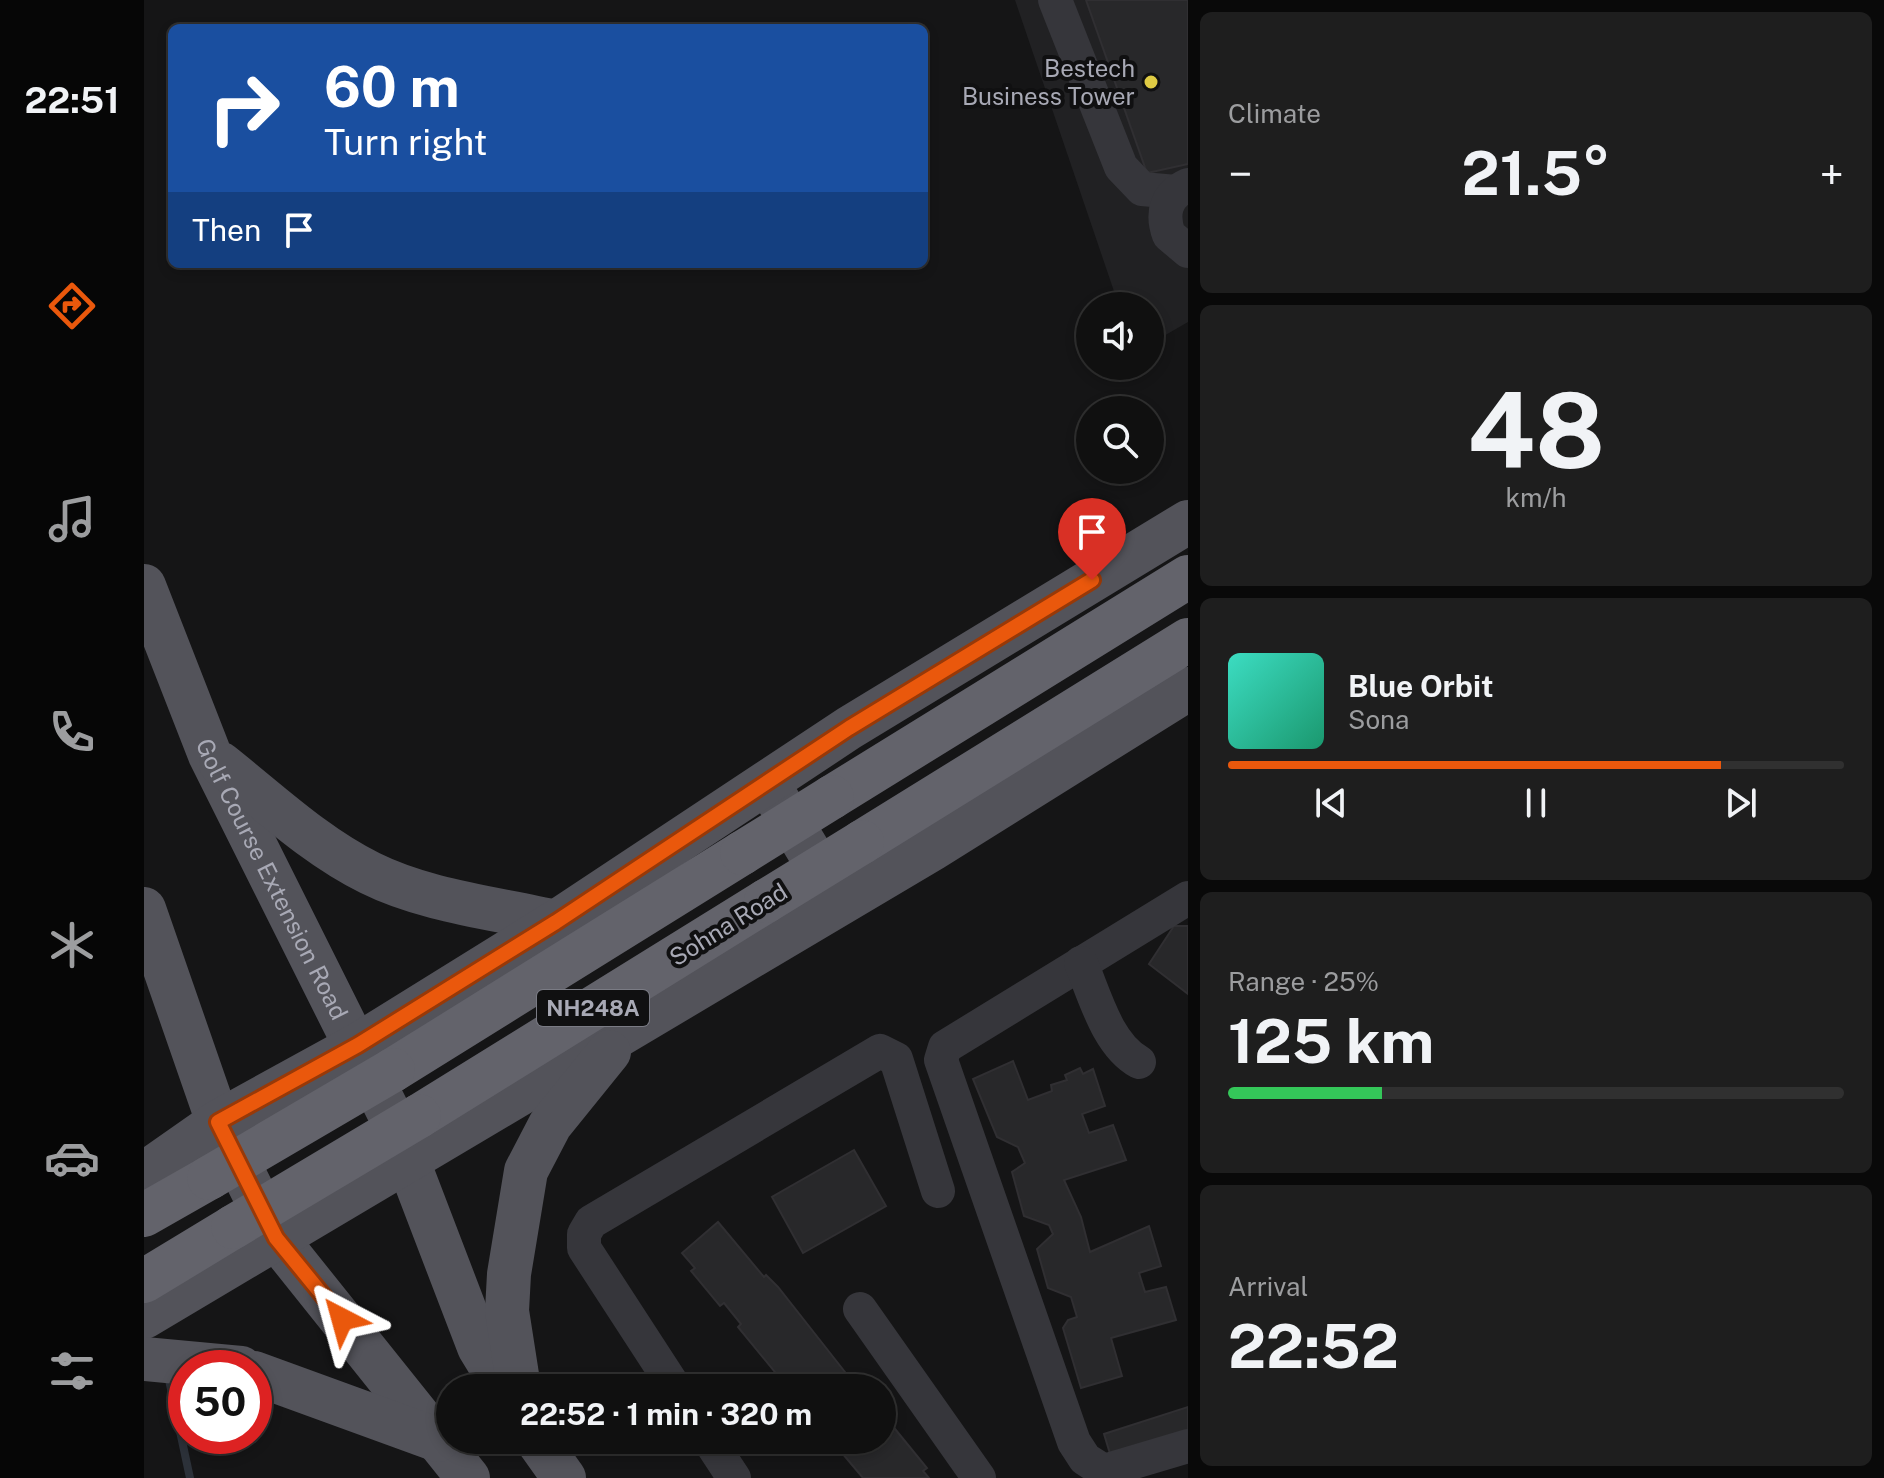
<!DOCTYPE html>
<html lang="en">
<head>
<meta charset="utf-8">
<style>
  :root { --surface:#101010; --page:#1e1e1e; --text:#f1f3f6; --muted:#9c9d9f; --line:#303030; --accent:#ea580c }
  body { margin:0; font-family:"Public Sans",sans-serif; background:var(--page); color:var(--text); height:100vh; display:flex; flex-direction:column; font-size:30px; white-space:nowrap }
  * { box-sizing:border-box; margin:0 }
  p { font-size:26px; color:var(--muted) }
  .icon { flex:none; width:44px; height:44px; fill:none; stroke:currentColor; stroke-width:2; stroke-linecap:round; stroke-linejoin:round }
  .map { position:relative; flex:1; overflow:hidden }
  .details { display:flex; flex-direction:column; gap:12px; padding:12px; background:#090909; width:696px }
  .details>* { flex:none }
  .guide { position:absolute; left:24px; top:24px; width:760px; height:244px; border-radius:12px; box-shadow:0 4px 12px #0003,0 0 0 2px var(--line); background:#1a4fa0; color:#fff; overflow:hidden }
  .controls { position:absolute; left:932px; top:292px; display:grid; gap:16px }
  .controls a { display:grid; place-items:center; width:88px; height:88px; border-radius:50%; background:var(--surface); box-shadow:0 4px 12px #0003,0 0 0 2px var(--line); font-size:40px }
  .speed { position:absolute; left:24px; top:1350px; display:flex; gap:16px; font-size:40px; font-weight:700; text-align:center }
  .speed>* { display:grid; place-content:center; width:104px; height:104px; border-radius:50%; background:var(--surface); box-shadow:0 4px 12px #0003,0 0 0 2px var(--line); line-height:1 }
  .speed .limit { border:12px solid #d22; background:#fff; color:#111 }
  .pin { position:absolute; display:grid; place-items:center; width:68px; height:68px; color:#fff; margin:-82px -34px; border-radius:50% 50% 50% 0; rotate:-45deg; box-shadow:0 0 8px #0007 }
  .pin .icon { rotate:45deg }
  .me { position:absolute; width:88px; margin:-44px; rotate:321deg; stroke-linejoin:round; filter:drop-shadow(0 0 6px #0008) }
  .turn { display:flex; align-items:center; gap:28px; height:168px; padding:0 24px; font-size:36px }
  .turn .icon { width:104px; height:104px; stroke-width:2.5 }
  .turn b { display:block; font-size:56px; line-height:68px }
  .then { display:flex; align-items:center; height:76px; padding:0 24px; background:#0003; gap:16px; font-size:30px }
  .big { font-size:60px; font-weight:700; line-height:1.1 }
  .details .widget { flex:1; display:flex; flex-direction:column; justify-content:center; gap:12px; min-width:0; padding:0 28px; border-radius:12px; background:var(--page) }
  .details .dial { align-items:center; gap:0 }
  .dial b { font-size:104px; line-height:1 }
  .song { display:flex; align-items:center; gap:24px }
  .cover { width:96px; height:96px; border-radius:12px; background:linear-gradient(135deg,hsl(170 70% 55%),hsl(160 70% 35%)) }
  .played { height:8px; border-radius:4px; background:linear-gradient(90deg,var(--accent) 80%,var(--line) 80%) }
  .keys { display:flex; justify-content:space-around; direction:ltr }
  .heat { display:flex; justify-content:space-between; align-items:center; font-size:44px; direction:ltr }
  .charge { height:12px; border-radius:6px; background:linear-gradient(90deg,#34c759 25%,var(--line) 0) }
  .trip { position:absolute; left:292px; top:1374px; width:460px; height:80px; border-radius:40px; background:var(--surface); box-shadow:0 4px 12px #0003,0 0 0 2px var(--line); font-weight:700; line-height:80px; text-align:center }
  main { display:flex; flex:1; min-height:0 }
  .dock { display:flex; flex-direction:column; width:144px; justify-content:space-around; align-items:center; background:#060606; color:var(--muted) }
  .dock .icon { width:56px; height:56px }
  .dock .selected { color:var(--accent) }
  .dock b { font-size:36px; color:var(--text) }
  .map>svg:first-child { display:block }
  .built { fill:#212123 }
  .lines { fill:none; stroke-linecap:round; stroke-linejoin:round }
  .stream { stroke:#2c3139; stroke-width:8 }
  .building { fill:#28282a; stroke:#302f32; stroke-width:2 }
  .minor { stroke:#36363b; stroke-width:34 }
  .major { stroke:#53535a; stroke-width:44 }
  .highway { stroke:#63636b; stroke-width:44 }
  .highway-bridge { stroke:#63636b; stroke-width:44 }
  .route-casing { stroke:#983908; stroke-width:20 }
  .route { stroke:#ea580c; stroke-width:14 }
  .poi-dot { fill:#dfcb44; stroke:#101011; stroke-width:3 }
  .labels { text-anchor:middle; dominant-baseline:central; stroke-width:8; stroke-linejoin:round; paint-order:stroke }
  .shield { fill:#101011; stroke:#7a7b84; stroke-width:2 }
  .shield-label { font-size:22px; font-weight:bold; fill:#a8a9b5 }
  .poi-label { font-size:24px; fill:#a8a9b5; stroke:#101011; text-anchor:end }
  .street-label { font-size:24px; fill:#a8a9b5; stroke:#101011 }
</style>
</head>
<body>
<main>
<nav class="dock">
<b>22:51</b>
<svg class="icon selected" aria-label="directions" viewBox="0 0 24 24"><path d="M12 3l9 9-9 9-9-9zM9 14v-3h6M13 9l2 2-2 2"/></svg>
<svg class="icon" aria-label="music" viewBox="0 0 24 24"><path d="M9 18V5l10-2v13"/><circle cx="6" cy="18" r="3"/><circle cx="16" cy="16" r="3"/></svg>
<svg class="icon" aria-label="phone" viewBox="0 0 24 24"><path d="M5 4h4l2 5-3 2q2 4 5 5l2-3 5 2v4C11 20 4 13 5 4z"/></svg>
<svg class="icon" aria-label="climate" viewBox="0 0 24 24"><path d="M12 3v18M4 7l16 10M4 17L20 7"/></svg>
<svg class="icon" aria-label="car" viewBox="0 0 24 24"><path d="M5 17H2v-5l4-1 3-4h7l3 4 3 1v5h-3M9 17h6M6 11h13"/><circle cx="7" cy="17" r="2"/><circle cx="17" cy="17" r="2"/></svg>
<svg class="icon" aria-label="filters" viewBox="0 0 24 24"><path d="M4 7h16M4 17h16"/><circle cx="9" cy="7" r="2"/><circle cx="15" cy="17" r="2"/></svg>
</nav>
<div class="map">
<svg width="1044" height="1478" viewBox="0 0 1044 1478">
  <rect width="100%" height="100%" fill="#151516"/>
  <polygon class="built" points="871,0 1044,0 1044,322 1006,344 1006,306 975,306"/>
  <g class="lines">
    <polyline class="stream" points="25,1380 46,1478"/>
  </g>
  <g class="building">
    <polygon points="942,0 1044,0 1044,164 1003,173"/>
    <polygon points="1030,926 1044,926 1044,994 1005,964"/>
    <polygon points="869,1061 884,1100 908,1091 907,1085 923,1080 921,1075 936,1068 939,1074 949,1069 961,1106 938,1114 945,1133 969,1125 982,1160 920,1180 937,1217 946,1252 1005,1226 1017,1266 995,1273 1001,1292 1022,1287 1032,1320 967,1338 978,1376 937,1388 919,1328 924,1320 933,1317 927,1297 904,1288 893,1249 909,1234 905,1225 880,1216 868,1172 881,1163 874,1147 853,1137 829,1079"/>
    <polygon points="710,1150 742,1206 659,1253 628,1197"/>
    <polygon points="574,1222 620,1277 622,1275 634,1287 712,1386 718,1388 644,1388 594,1327 597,1324 580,1303 576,1306 547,1271 551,1268 538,1253"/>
    <polygon points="1044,1407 1044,1433 967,1457 960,1434"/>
    <polygon points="738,1413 783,1468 779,1471 785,1478 719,1478 687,1440 738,1440"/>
  </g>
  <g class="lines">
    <g class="minor">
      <polyline points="911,0 977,167 998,189 1032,192"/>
      <path d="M 1044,185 C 1022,195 1017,213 1025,235 L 1044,251"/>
      <polyline points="1044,898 801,1047 797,1060 930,1442 941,1459 960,1471 1044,1446"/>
      <path d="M 937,963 C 951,996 963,1044 995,1062"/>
      <polyline points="716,1309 835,1478"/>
      <polyline points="531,1388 440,1248 440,1234 447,1222 736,1051 752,1059 794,1191"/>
      <polyline points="565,1440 590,1478"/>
    </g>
    <g class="major">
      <path id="s1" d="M 0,586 L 66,755 L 247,1117 L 335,1347 L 360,1388"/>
      <path d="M 77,764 C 125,802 171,846 226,873 C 282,901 351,908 412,922"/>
      <polyline points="627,789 695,901"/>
      <polyline points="0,909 74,1122 132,1238 324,1478"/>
      <polyline points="0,1174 74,1122 214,1045 412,922 705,728 1044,522"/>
      <polyline points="0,1317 788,849 1044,689"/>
      <polyline points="0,1359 97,1368"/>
      <polyline points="110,1373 294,1440"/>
      <polyline points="375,1388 363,1311 365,1274 382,1171 406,1125 465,1052"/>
      <polyline points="393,1440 420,1478"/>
    </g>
    <g class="highway">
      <polyline points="688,797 1044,577"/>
      <polyline points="718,842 1044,640"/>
      <polyline points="249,1070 598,853"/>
      <polyline points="275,1116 622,901"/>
      <polyline points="0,1215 65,1178"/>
      <polyline points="0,1281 89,1227"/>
    </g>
    <g class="highway-bridge">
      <polyline points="598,853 688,797"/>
      <polyline points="622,901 718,842"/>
      <polyline points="65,1178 249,1070"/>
      <polyline points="89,1227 275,1116"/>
    </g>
  </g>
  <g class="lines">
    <g class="route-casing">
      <polyline id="route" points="198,1319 132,1238 74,1122 214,1045 412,922 705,728 948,580"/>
    </g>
    <use href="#route" class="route"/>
  </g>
  <circle class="poi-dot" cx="1007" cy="82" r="8"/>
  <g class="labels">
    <rect class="shield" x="393" y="990" width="112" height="36" rx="6"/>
    <g class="shield-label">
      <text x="449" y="1008">NH248A</text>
    </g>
    <g class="poi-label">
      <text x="991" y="68">Bestech<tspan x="991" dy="28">Business Tower</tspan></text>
    </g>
    <g class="street-label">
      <text stroke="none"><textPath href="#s1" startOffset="320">Golf Course Extension Road</textPath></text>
      <text transform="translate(584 924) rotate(-32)">Sohna Road</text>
    </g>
  </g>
</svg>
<div class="controls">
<a><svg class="icon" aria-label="sound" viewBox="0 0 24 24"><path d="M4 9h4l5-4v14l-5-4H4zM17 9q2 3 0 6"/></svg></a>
<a><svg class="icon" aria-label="search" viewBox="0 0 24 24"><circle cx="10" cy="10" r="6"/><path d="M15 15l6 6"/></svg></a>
</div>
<div class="speed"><div class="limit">50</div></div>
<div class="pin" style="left:948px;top:580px;background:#d93025"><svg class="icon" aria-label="arrive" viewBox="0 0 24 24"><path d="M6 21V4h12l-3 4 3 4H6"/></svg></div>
<svg class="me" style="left:198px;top:1319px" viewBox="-20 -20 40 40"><path d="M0-17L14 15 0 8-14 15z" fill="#ea580c" stroke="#fff" stroke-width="4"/></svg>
<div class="trip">22:52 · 1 min · 320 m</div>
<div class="guide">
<div class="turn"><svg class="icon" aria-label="right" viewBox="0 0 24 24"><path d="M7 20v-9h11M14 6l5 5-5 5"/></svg><div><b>60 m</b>Turn right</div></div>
<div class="then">Then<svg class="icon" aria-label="arrive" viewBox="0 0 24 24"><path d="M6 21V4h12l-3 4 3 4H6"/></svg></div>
</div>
</div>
<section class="details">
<div class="widget"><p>Climate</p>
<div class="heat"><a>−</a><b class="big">21.5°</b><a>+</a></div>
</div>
<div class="widget dial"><b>48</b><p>km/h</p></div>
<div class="widget">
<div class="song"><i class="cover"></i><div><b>Blue Orbit</b><p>Sona</p></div></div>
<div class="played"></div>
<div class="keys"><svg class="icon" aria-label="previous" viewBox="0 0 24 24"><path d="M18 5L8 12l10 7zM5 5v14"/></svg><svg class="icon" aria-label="pause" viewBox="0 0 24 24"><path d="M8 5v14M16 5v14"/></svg><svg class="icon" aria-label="next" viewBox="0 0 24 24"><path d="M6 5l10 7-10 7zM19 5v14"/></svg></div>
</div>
<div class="widget"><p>Range · 25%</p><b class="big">125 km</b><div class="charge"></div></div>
<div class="widget"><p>Arrival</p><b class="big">22:52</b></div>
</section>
</main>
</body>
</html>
